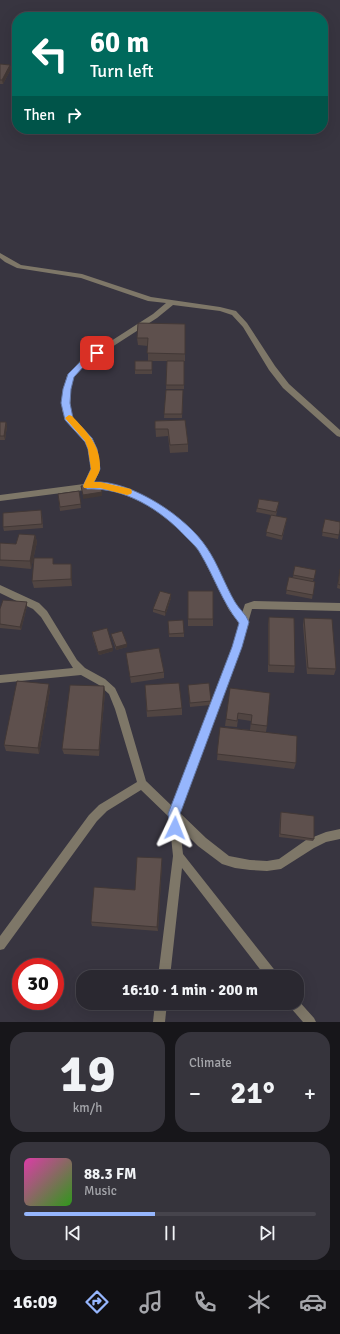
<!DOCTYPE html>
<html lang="en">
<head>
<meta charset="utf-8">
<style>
  :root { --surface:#2a2830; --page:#36343c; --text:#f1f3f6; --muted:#a5a6ab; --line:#46444c; --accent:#96b6fd }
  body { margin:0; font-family:Signika,sans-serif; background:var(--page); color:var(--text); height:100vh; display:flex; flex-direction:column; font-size:15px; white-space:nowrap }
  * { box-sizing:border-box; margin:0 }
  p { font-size:13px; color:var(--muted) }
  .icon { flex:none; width:22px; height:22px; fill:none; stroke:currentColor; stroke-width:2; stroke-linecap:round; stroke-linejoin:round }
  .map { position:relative; height:1022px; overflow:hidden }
  .drawer { display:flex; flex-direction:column; gap:10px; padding:10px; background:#17161a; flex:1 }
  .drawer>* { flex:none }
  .guide { position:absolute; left:12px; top:12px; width:316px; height:122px; border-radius:16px; box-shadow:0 4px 16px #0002,0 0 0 1px var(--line); background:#00695c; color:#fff; overflow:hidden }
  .speed { position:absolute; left:12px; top:958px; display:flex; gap:8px; font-size:20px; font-weight:700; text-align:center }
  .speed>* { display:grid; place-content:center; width:52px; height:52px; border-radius:50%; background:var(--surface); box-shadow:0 4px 16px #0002,0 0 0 1px var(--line); line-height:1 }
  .speed .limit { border:6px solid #d22; background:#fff; color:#111 }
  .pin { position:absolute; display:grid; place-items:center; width:34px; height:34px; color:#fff; margin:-17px; border-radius:8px; box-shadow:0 2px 6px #0006 }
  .me { position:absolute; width:44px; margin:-22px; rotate:2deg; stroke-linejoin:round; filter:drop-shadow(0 0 3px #0008) }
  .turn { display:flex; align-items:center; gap:14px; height:84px; padding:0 12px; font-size:18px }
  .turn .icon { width:52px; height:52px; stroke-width:2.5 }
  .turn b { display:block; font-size:28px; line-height:34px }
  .then { display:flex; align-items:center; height:38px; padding:0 12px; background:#0003; gap:8px; font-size:15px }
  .big { font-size:30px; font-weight:700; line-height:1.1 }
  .drawer .widget { flex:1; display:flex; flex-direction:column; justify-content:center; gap:6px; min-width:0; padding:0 14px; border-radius:16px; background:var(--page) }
  .drawer .dial { align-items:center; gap:0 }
  .dial b { font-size:52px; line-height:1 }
  .song { display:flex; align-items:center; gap:12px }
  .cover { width:48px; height:48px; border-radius:6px; background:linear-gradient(135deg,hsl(320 70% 55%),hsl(110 70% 35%)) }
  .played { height:4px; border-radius:2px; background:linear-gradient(90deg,var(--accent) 45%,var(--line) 45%) }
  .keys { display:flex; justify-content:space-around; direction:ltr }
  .heat { display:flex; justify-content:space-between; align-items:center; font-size:22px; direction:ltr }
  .drawer .tiles { flex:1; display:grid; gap:10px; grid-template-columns:1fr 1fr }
  .widget:last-child { grid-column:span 2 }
  .trip { position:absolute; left:76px; top:970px; width:228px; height:40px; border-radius:16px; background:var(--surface); box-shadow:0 4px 16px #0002,0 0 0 1px var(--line); font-weight:700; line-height:40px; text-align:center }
  .menu { display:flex; height:64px; justify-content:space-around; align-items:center; background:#111013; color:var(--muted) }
  .menu .icon { width:28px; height:28px }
  .menu .selected { color:var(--accent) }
  .menu b { font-size:18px; color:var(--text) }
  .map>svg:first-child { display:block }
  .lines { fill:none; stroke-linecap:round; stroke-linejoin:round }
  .street { fill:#7e7768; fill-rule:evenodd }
  .wall { fill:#514542 }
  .shaded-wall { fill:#423836 }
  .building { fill:#5e504d; stroke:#423836 }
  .route { fill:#96b6fd; stroke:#6276a4 }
  .slow { fill:#f59e0b }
</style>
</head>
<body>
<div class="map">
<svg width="340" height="1022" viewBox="0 0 340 1022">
  <rect width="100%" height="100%" fill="#383540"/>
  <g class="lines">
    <g class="street">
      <polygon points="0,253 21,265 82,274 151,297 220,307 236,311 247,323 275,366 289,384 340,430 340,437 337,436 283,388 269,370 243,327 232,315 220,311 173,305 157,318 84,365 74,377 71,389 70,410 72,418 93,440 99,460 100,469 93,483 100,482 136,492 159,504 182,522 206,548 235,604 242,613 245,604 254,601 340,603 340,611 252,609 241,647 180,813 206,838 229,856 250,860 267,861 279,859 306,840 326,832 340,829 340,839 326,842 314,848 281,869 267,871 250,870 235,868 222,864 198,846 180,828 183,854 277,973 279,977 266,977 182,868 170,977 158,977 173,856 169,817 141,790 107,811 97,821 4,949 0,950 0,936 89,815 99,805 137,782 115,709 109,694 99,685 81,675 0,683 0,675 73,668 41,617 33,609 0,593 0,585 39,603 47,611 77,660 85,668 105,679 115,688 125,709 146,781 172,806 233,647 239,623 229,610 200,552 176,526 153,508 131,496 100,488 0,501 0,495 84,484 92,469 91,460 86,441 66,421 62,410 63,389 67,376 80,361 153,314 166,303 148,301 81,278 17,268 5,262 0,258"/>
      <polygon points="297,999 314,1018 316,1022 303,1022 290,1007 288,1003 297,1003"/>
      <polygon points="155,1003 167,1003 165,1022 153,1022"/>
    </g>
  </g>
  <g class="wall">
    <polygon points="0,64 10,65 11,69 3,84 0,84"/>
    <polygon points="185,324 185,361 148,361 148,346 138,345 137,338"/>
    <rect x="135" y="361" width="17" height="13"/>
    <polygon points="167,361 184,361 184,389 166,389"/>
    <polygon points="166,390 183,390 182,418 164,418"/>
    <polygon points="185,420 188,444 188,452 170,453 168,436 156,437 155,421"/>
    <polygon points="0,422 6,422 7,426 5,440 0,440"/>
    <polygon points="79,491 81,508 60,511 58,494"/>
    <polygon points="278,506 276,516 287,518 282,540 266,536 271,515 256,512 257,508"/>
    <polygon points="42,514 43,528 4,531 3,527"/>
    <polygon points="325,519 340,529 338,539 322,536"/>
    <polygon points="35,535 37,542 31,569 0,566 0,543 16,544"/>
    <polygon points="340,561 340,589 337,588 340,570"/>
    <polygon points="71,564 72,571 72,586 34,588 32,581"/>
    <polygon points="295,566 316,570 313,581 315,582 312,599 286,594 289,577 293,577"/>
    <polygon points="188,591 213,619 213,626 188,626"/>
    <polygon points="171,598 165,616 153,612 153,609"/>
    <polygon points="27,602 27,606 21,630 0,628 0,609"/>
    <polygon points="269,617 295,666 294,673 268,672 268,624"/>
    <polygon points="304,618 336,669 334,675 307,674 303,625"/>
    <polygon points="168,621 184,633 184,637 169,637"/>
    <polygon points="92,632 113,651 99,655 92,635"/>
    <polygon points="111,634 127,644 127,647 116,650 112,638"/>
    <polygon points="126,653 164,672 164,678 131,683"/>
    <polygon points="145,685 182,708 182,715 147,717"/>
    <polygon points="188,685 211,701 211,705 190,707"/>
    <polygon points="104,686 105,693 99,756 64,754 62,749"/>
    <polygon points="230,688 267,726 266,732 296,763 294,769 217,760 220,727 260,731 250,730 251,721 238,719 237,727 225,726"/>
    <polygon points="50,690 39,754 6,751 4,745"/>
    <polygon points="281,812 314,839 313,841 279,837 280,815"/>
    <polygon points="162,863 158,931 92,926 91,922 135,890"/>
  </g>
  <g class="shaded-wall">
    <polygon points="10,65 11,69 3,84 2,80"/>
    <polygon points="6,422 7,426 5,440 4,436"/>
    <polygon points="102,492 102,496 83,499 83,495"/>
    <polygon points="35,535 37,542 31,569 30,561"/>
    <polygon points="71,564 72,571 72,586 71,579"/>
    <polygon points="171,594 171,598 165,616 165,612"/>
    <polygon points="27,602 27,606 21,630 20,627"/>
    <polygon points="127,644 127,647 116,650 116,647"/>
    <polygon points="113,648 113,651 99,655 98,652"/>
    <polygon points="49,684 50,690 39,754 38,748"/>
    <polygon points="104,686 105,693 99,756 99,750"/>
    <polygon points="162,858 162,863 158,931 157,927"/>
  </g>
  <g class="building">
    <polygon points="0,64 10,65 2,80 0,80"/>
    <polygon points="138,323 185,324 185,354 147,353 148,338 137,338"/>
    <rect x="135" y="361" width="17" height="9"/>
    <polygon points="167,361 184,361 184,385 166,385"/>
    <polygon points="166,390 183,390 182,414 164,414"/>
    <polygon points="185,420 188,444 170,445 168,429 155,429 155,421"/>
    <polygon points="0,422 6,422 4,436 0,436"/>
    <polygon points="100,483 102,492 83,495 81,486"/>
    <polygon points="79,491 81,504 60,507 58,494"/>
    <polygon points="259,499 279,502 276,512 257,508"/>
    <polygon points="41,510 42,524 3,527 3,513"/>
    <polygon points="271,515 287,518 282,536 266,532"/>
    <polygon points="325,519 340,522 340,529 339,535 322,532"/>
    <polygon points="19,534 35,535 30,561 0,560 0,543 16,544"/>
    <polygon points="34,558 53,558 53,564 71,564 71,579 32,581"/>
    <polygon points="295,566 316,570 314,579 293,575"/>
    <polygon points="340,569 340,585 338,584"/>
    <polygon points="289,577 315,582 313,595 286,590"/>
    <polygon points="160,591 171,594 165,612 153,609"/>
    <rect x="188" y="591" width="25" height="28"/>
    <polygon points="3,600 27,602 20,627 0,624 0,609"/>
    <polygon points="269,617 294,618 295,666 269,665"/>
    <polygon points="304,618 332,619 336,669 308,668"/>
    <polygon points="183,620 184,633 169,634 168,621"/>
    <polygon points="107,628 113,648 98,652 92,632"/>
    <polygon points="122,631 127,644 116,647 111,634"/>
    <polygon points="159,648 164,672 130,677 126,653"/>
    <polygon points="17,681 49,684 38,748 4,745"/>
    <polygon points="179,683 182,708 147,711 145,685"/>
    <polygon points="209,683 211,701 190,703 188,685"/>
    <polygon points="70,685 104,686 99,750 62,749"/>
    <polygon points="230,688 270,693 267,726 251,724 252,715 238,713 237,721 226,719"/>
    <polygon points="220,727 297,736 296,763 217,754"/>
    <polygon points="281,812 314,816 314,839 280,834"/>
    <polygon points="137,857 162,858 157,927 91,922 94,887 135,890"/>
  </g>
  <path class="route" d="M 94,351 L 100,351 L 101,353 L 85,365 L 74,377 L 71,389 L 70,403 L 73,418 L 92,438 L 97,449 L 100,469 L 94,482 C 131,480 187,517 207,548 C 218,564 225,585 235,602 C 239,609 246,614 249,622 L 242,647 L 180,814 L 181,828 L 179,832 L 175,834 L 171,832 L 168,814 L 232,647 L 239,623 C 222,602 214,576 200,553 C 197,547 191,542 186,537 C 161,510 125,487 87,489 L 83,486 L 91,469 L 88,449 L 85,442 L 65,420 L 61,403 L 63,389 L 68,374 L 80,362 Z"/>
  <path class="slow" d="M 69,415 L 72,416 C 86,431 101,445 100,468 C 100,472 96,478 94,482 L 100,482 L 131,489 L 132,492 L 131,494 L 127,495 L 100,488 L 84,488 L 83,486 L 91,469 L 88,449 L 85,441 L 65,418 Z"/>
</svg>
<div class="speed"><div class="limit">30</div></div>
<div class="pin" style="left:97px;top:353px;background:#d93025"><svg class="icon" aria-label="arrive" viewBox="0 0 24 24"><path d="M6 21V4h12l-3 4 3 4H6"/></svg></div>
<svg class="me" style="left:175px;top:828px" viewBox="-20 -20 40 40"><path d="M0-17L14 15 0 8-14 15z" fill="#96b6fd" stroke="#fff" stroke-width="4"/></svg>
<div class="trip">16:10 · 1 min · 200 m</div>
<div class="guide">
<div class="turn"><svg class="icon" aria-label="left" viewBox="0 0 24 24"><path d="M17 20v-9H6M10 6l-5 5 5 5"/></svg><div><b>60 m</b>Turn left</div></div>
<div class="then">Then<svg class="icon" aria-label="right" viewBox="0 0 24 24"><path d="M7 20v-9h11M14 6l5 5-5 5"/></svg></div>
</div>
</div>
<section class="drawer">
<div class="tiles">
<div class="widget dial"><b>19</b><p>km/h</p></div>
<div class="widget"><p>Climate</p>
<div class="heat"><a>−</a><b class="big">21°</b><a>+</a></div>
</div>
<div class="widget">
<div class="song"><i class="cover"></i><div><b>88.3 FM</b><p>Music</p></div></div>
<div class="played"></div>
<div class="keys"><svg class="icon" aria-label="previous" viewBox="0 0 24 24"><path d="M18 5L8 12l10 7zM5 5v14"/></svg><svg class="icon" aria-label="pause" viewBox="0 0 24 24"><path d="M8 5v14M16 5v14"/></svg><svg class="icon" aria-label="next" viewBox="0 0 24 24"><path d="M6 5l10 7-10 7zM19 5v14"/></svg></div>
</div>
</div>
</section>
<nav class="menu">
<b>16:09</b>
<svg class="icon selected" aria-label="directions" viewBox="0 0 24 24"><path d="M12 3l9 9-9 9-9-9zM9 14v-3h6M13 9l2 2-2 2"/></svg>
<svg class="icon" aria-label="music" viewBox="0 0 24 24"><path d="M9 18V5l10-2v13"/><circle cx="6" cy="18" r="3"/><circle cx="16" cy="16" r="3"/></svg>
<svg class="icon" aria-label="phone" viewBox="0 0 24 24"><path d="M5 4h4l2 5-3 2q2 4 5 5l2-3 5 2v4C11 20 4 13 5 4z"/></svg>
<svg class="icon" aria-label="climate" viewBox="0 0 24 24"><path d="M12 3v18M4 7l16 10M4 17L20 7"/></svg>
<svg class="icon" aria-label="car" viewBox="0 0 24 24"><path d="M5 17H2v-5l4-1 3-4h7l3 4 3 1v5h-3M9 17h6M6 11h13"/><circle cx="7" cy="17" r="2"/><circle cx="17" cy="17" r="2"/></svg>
</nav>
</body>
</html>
